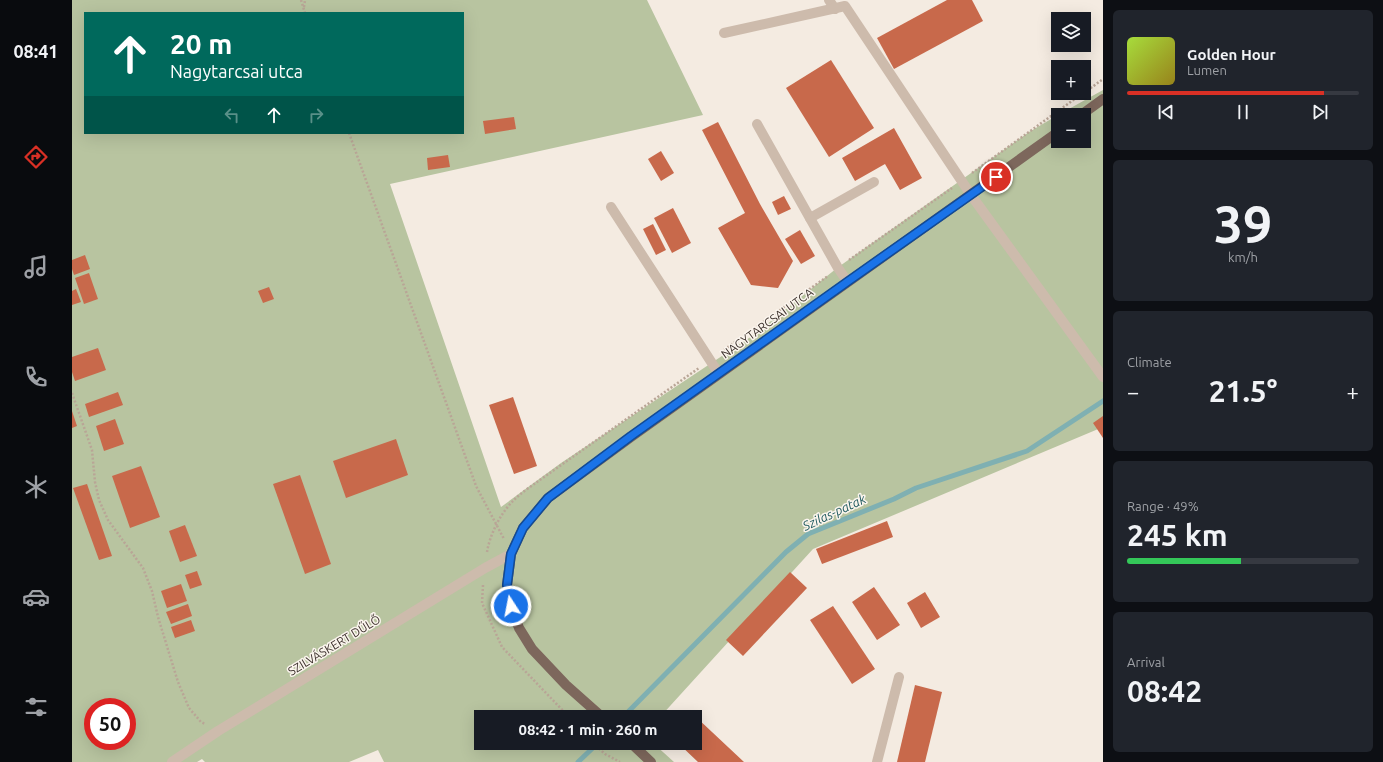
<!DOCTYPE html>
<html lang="en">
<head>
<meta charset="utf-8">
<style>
  :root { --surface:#171b24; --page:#20242c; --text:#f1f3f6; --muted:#9ea1a6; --line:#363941; --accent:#d93025 }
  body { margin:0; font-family:Ubuntu,sans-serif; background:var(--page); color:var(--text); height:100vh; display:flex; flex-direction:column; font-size:15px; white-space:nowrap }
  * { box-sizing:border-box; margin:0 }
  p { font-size:13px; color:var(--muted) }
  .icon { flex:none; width:22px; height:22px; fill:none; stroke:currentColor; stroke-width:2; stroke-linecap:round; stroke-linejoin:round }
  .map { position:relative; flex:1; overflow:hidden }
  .panel { display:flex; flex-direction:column; gap:10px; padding:10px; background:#0d0f14; width:280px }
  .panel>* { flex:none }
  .hud { position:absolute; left:12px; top:12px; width:380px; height:122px; border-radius:0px; box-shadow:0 4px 16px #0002; background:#00695c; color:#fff; overflow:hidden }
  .tools { position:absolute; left:979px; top:12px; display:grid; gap:8px }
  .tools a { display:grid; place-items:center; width:40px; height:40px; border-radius:0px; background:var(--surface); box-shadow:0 4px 16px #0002; font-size:20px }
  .speed { position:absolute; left:12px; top:698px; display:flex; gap:8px; font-size:20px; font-weight:700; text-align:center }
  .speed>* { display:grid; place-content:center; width:52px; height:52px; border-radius:50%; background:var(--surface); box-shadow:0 4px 16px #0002; line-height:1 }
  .speed .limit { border:6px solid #d22; background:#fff; color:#111 }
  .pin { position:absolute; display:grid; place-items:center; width:34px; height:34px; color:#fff; margin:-17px; border:2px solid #fff; border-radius:50%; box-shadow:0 1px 4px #0007 }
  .me { position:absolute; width:44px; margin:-22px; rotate:349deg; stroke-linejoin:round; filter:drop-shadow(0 0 3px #0008) }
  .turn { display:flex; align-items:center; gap:14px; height:84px; padding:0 20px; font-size:18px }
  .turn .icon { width:52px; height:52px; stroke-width:2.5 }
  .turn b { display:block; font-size:28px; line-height:34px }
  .lanes { display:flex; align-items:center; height:38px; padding:0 20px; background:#0003; justify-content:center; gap:20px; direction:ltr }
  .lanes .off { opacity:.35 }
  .big { font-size:30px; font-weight:700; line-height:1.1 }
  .panel .card { flex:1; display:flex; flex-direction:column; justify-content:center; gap:6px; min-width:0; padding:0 14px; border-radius:6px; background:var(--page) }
  .panel .dial { align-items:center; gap:0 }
  .dial b { font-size:52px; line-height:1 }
  .song { display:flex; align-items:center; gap:12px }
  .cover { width:48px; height:48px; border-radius:6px; background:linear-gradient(135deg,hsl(80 70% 55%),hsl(50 70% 35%)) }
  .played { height:4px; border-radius:2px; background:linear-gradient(90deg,var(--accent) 85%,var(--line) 85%) }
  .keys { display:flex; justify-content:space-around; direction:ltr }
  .heat { display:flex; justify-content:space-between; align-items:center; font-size:22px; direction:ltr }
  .charge { height:6px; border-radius:3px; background:linear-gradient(90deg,#34c759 49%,var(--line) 0) }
  .trip { position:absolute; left:402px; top:710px; width:228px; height:40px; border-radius:0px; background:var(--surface); box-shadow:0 4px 16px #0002; font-weight:700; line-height:40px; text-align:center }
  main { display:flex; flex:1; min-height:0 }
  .dock { display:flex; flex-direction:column; width:72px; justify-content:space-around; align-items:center; background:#090b0e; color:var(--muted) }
  .dock .icon { width:28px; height:28px }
  .dock .current { color:var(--accent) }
  .dock b { font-size:18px; color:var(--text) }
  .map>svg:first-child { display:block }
  .green { fill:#b8c4a0; fill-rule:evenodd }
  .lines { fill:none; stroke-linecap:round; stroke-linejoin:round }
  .stream { stroke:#7fb0b2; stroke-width:5 }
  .building { fill:#c8694b }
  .path { stroke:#b9a596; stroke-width:2.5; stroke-dasharray:2 2; stroke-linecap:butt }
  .minor { stroke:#cdbbac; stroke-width:10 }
  .major { stroke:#7d675c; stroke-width:10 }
  .route-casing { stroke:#114b97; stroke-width:10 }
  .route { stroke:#1a73e8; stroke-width:7 }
  .labels { text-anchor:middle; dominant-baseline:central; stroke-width:3; stroke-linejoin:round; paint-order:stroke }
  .street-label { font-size:12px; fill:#3b302b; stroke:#fbf5ee }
  .water-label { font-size:13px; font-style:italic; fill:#1f5a5e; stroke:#fbf5ee }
</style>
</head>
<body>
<main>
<nav class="dock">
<b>08:41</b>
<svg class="icon current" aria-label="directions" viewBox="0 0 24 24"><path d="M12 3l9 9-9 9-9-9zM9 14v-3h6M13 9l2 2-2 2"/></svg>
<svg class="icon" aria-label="music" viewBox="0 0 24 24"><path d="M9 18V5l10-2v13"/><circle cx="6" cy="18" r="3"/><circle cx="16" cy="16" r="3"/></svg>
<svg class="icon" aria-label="phone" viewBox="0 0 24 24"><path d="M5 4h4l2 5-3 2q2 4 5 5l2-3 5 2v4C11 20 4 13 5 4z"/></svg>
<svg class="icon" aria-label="climate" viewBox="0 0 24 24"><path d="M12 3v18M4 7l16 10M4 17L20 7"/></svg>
<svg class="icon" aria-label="car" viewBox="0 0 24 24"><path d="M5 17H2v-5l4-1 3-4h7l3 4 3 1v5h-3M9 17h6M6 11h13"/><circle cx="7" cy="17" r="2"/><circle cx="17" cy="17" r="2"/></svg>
<svg class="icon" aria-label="filters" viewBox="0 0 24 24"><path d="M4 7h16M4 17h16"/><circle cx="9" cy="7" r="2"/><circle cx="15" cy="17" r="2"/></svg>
</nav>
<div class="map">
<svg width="1031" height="762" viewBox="0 0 1031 762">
  <rect width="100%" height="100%" fill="#f4ebe1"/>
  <path class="green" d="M 0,0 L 575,0 L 631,115 L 318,184 L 429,507 L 489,463 L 683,334 L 765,268 L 957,132 L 986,115 L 986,141 L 1012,141 L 1012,115 L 986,115 L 1031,90 L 1031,427 L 741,549 L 588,717 L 409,717 L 409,743 L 581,743 L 602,762 L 312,762 L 306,750 L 277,762 L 133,762 L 130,759 L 125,762 L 0,762 ZM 13,13 L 391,13 L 391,133 L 13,133 ZM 21,707 L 55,707 L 55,741 L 21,741 Z"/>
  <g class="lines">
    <g class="stream">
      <polyline points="551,717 714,552 736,534 822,499 844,488 955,451 1031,401"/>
      <polyline points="506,762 526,743"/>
    </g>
  </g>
  <g class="building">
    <polygon points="875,0 900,0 911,21 822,69 805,38"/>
    <polygon points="759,60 802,128 757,157 714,88"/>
    <polygon points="442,117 444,129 413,134 411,121"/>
    <polygon points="646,122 688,204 721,261 706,288 679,285 646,228 673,213 630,130"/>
    <polygon points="822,128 850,178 828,190 813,164 783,181 770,158"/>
    <polygon points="589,151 602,173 589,181 576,159"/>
    <polygon points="376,155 378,167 356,170 355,158"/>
    <polygon points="712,196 719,209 706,215 700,202"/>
    <polygon points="601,208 619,243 600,253 582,218"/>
    <polygon points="581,224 594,250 584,255 571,229"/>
    <polygon points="728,230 743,256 729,264 713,239"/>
    <polygon points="13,255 18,269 2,275 0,269 0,260"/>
    <polygon points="17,273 26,299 12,304 3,278"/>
    <polygon points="197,287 202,299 191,303 186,291"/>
    <polygon points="4,289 9,302 0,305 0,291"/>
    <polygon points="26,348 34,370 3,381 0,372 0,357"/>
    <polygon points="46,392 51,405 17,417 13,404"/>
    <polygon points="441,397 465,466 442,474 417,405"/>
    <polygon points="0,411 5,426 0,428"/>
    <polygon points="1031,416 1031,438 1021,423"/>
    <polygon points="43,419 52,444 32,451 24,426"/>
    <polygon points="324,439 336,475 274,498 261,461"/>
    <polygon points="69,466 88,517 58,528 40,476"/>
    <polygon points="228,475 259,564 233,574 201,484"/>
    <polygon points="15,484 40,556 27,560 1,488"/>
    <polygon points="815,521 821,537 750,564 744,549"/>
    <polygon points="113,525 125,556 108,562 97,531"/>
    <polygon points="125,571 130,585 118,589 113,575"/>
    <polygon points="718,572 735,588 671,656 654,640"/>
    <polygon points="109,584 115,601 95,608 89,591"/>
    <polygon points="802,587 828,625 805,640 780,602"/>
    <polygon points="853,592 868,617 849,628 835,603"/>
    <polygon points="116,604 120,616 99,624 94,612"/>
    <polygon points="761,606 803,669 780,684 738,620"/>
    <polygon points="119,620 123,631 103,638 99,627"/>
    <polygon points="843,685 870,692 853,762 825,762"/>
    <polygon points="620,713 624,717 672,762 626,762 606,743 623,743 623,717 617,717"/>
  </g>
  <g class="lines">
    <g class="path">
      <polyline points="229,0 233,13"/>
      <polyline points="232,7 233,0"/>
      <polyline points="1012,93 1031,79"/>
      <polyline points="277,133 404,486 432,539"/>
      <polyline points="900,173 1011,93"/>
      <polyline points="777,260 880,188"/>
      <polyline points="649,352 756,276"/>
      <polyline points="0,393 20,450 23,482 27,500 36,520 71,568 80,591 86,617 106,682 117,708 129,722 133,724"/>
      <path d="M 415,552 C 418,534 429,512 443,499 C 449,493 458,487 465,482 L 627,368"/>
      <polyline points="411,585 410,603 430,647 497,717"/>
      <polyline points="521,743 533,754 548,762"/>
    </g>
    <g class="minor">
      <polyline points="757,0 763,9"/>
      <polyline points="652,33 773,6 899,195 1031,377"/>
      <polyline points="685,124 766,268 775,281"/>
      <polyline points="539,207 647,374"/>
      <polyline points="738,218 802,182"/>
      <polyline points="100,762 146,731 413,568 439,554"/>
      <polyline points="805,762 827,677"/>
    </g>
    <g class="major">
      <polyline points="1009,115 1031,99"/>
      <polyline points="530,717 494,685 460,649 447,628 439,606 435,585 439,554 451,528 476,498 559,437 986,132"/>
      <polyline points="559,743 579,762"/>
    </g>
  </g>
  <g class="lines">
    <g class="route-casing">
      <polyline id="route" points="439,606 435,585 439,554 451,528 476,498 559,436 775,282 924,177"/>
    </g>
    <use href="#route" class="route"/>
  </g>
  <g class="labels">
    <g class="street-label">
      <text transform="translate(695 323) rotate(-36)">NAGYTARCSAI UTCA</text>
      <text transform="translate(262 645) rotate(-31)">SZILVÁSKERT DŰLŐ</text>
    </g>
    <g class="water-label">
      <text transform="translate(762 512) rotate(-25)">Szilas-patak</text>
    </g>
  </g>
</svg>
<div class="tools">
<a><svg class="icon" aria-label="layers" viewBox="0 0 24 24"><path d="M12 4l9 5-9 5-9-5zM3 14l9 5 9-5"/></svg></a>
<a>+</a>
<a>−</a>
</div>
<div class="speed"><div class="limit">50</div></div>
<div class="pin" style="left:924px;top:177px;background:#d93025"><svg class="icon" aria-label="arrive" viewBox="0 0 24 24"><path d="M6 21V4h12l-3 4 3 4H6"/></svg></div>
<svg class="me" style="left:439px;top:606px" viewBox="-20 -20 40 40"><circle r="17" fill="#1a73e8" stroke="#fff" stroke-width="3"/><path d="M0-11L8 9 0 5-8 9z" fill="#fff"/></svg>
<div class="trip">08:42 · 1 min · 260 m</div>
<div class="hud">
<div class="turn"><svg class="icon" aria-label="ahead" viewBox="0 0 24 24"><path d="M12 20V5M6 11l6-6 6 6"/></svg><div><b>20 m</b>Nagytarcsai utca</div></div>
<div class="lanes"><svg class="icon off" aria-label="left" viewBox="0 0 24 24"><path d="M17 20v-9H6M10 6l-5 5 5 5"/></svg><svg class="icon" aria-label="ahead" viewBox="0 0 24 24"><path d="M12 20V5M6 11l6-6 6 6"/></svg><svg class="icon off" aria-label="right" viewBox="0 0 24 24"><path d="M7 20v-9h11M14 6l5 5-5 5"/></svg></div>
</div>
</div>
<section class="panel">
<div class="card">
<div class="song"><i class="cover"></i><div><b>Golden Hour</b><p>Lumen</p></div></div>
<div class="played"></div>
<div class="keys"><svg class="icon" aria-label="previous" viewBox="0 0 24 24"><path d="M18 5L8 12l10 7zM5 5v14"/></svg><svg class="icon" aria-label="pause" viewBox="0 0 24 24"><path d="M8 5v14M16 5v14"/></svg><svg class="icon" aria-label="next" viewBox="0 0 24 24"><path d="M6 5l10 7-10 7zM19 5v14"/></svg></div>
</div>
<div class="card dial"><b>39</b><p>km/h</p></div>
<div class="card"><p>Climate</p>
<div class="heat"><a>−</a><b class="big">21.5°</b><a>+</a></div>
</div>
<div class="card"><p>Range · 49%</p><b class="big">245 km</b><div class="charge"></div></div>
<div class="card"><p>Arrival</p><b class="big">08:42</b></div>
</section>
</main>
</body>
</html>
